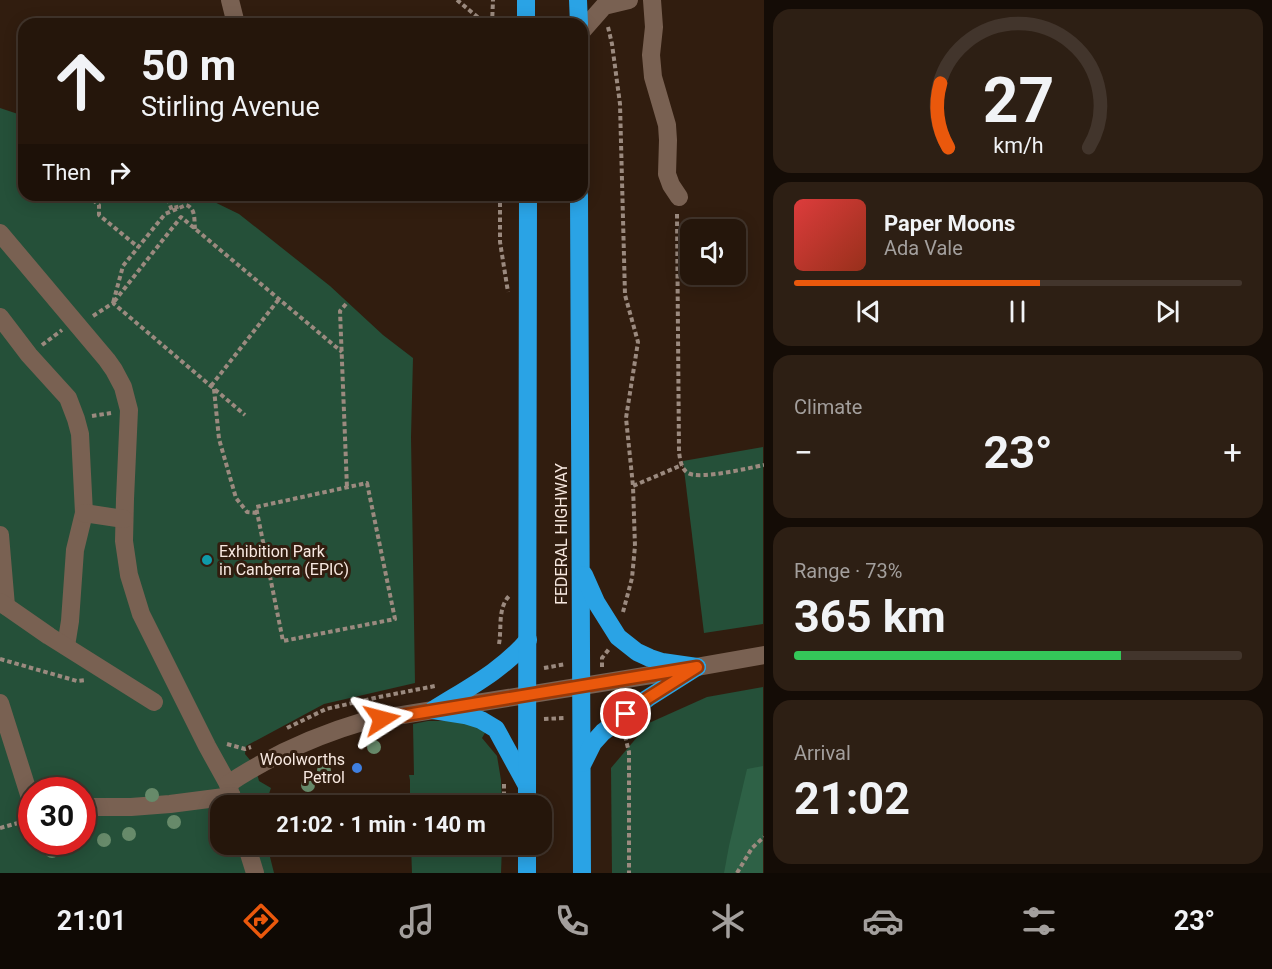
<!DOCTYPE html>
<html lang="en">
<head>
<meta charset="utf-8">
<style>
  :root { --surface:#25160b; --page:#2d1f14; --text:#f1f3f6; --muted:#a39f9d; --line:#42352c; --accent:#ea580c }
  body { margin:0; font-family:Roboto,sans-serif; background:var(--page); color:var(--text); height:100vh; display:flex; flex-direction:column; font-size:22px; white-space:nowrap }
  * { box-sizing:border-box; margin:0 }
  p { font-size:20px; color:var(--muted) }
  .icon { flex:none; width:33px; height:33px; fill:none; stroke:currentColor; stroke-width:2; stroke-linecap:round; stroke-linejoin:round }
  .map { position:relative; flex:1; overflow:hidden }
  .details { display:flex; flex-direction:column; gap:9px; padding:9px; background:#140c06; width:508px }
  .details>* { flex:none }
  .guide { position:absolute; left:18px; top:18px; width:570px; height:183px; border-radius:18px; box-shadow:0 3px 15px #0003,0 0 0 2px var(--line); background:#25160b; color:var(--text); overflow:hidden }
  .controls { position:absolute; left:680px; top:219px; display:grid; gap:12px }
  .controls a { display:grid; place-items:center; width:66px; height:66px; border-radius:12px; background:var(--surface); box-shadow:0 3px 15px #0003,0 0 0 2px var(--line); font-size:30px }
  .speed { position:absolute; left:18px; top:777px; display:flex; gap:12px; font-size:30px; font-weight:700; text-align:center }
  .speed>* { display:grid; place-content:center; width:78px; height:78px; border-radius:50%; background:var(--surface); box-shadow:0 3px 15px #0003,0 0 0 2px var(--line); line-height:1 }
  .speed .limit { border:9px solid #d22; background:#fff; color:#111 }
  .pin { position:absolute; display:grid; place-items:center; width:51px; height:51px; color:#fff; margin:-26px; border:3px solid #fff; border-radius:50%; box-shadow:0 2px 6px #0007 }
  .me { position:absolute; width:66px; margin:-33px; rotate:81deg; stroke-linejoin:round; filter:drop-shadow(0 0 4px #0008) }
  .turn { display:flex; align-items:center; gap:21px; height:126px; padding:0 24px; font-size:27px }
  .turn .icon { width:78px; height:78px; stroke-width:2.5 }
  .turn b { display:block; font-size:42px; line-height:51px }
  .then { display:flex; align-items:center; height:57px; padding:0 24px; background:#0003; gap:12px; font-size:22px }
  .big { font-size:45px; font-weight:700; line-height:1.1 }
  .details .widget { flex:1; display:flex; flex-direction:column; justify-content:center; gap:9px; min-width:0; padding:0 21px; border-radius:18px; background:var(--page) }
  .details .dial { align-items:center; gap:0 }
  .dial svg { height:156px; overflow:visible; fill:none; stroke:var(--line); stroke-width:7; stroke-linecap:round; text-anchor:middle }
  .dial text { fill:var(--text); stroke:none }
  .song { display:flex; align-items:center; gap:18px }
  .cover { width:72px; height:72px; border-radius:9px; background:linear-gradient(135deg,hsl(0 70% 55%),hsl(10 70% 35%)) }
  .played { height:6px; border-radius:3px; background:linear-gradient(90deg,var(--accent) 55%,var(--line) 55%) }
  .keys { display:flex; justify-content:space-around; direction:ltr }
  .heat { display:flex; justify-content:space-between; align-items:center; font-size:33px; direction:ltr }
  .charge { height:9px; border-radius:4px; background:linear-gradient(90deg,#34c759 73%,var(--line) 0) }
  .trip { position:absolute; left:210px; top:795px; width:342px; height:60px; border-radius:18px; background:var(--surface); box-shadow:0 3px 15px #0003,0 0 0 2px var(--line); font-weight:700; line-height:60px; text-align:center }
  .dock { display:flex; height:96px; justify-content:space-around; align-items:center; background:#0f0904; color:var(--muted) }
  .dock .icon { width:42px; height:42px }
  .dock .selected { color:var(--accent) }
  .dock b { font-size:27px; color:var(--text) }
  main { display:flex; flex:1; min-height:0 }
  .map>svg:first-child { display:block }
  .green { fill:#255039; fill-rule:evenodd }
  .forest { fill:#2e6146 }
  .lines { fill:none; stroke-linecap:round; stroke-linejoin:round }
  .path { stroke:#9b8a7f; stroke-width:4; stroke-dasharray:4.5 3; stroke-linecap:butt }
  .minor { stroke:#796152; stroke-width:18 }
  .highway { stroke:#2aa3e5; stroke-width:18 }
  .tree { fill:#678a6a }
  .route-casing { stroke:#983908; stroke-width:15 }
  .route { stroke:#ea580c; stroke-width:10 }
  .culture-dot { fill:#0f9aa8; stroke:#311d0f; stroke-width:2 }
  .shop-dot { fill:#3f7fe0; stroke:#311d0f; stroke-width:2 }
  .labels { text-anchor:middle; dominant-baseline:central; stroke-width:6; stroke-linejoin:round; paint-order:stroke }
  .street-label { font-size:16px; fill:#f7e8e0; stroke:#311d0f }
  .poi-label { font-size:16px; fill:#f7e8e0; stroke:#311d0f; text-anchor:start }
</style>
</head>
<body>
<main>
<div class="map">
<svg width="764" height="873" viewBox="0 0 764 873">
  <rect width="100%" height="100%" fill="#311d0f"/>
  <g class="green">
    <path d="M 0,108 L 24,116 L 24,195 L 200,195 L 239,214 L 330,286 L 383,335 L 413,358 L 411,437 L 415,683 L 324,704 L 246,746 L 245,754 L 255,766 L 259,781 L 271,788 L 265,805 L 220,806 L 220,844 L 267,845 L 274,873 L 0,873 ZM 32,790 L 82,790 L 82,842 L 32,842 Z"/>
    <polygon points="763,447 763,624 704,633 683,461"/>
    <polygon points="763,687 763,873 612,873 611,768 649,723 707,697"/>
    <polygon points="428,721 451,721 468,723 486,731 482,738 497,756 501,780 502,805 410,805 410,780 409,775 414,775 413,724"/>
    <polygon points="411,845 502,845 501,873 412,873"/>
  </g>
  <polygon class="forest" points="763,766 763,873 724,873 729,846 747,769"/>
  <g class="lines">
    <g class="path">
      <polyline points="457,0 486,24"/>
      <polyline points="492,24 493,0"/>
      <polyline points="608,27 612,44 620,104 625,295 638,342 626,418 633,486"/>
      <polyline points="89,195 88,196 99,205 99,215 138,247"/>
      <polyline points="160,195 169,202 172,211"/>
      <polyline points="500,195 500,242 508,292"/>
      <polyline points="174,198 177,209"/>
      <path d="M 677,214 L 679,452 C 680,459 681,469 688,473 C 699,480 749,468 764,465"/>
      <path d="M 195,229 C 194,220 196,208 186,205 L 165,214 L 123,266 L 113,303 L 181,217 L 342,352"/>
      <polyline points="346,304 340,311 347,488"/>
      <polyline points="93,316 113,303 245,415"/>
      <polyline points="42,345 62,330"/>
      <polyline points="211,386 279,299"/>
      <polyline points="214,389 219,439 236,498 247,512 257,513"/>
      <polyline points="92,416 111,413"/>
      <polygon points="367,483 395,619 283,641 256,507"/>
      <polyline points="623,612 632,578 635,546 633,486 682,465"/>
      <path d="M 499,644 C 502,628 497,608 510,595"/>
      <polyline points="0,659 77,681 85,680"/>
      <polyline points="602,667 602,658 609,649"/>
      <polyline points="544,668 566,664"/>
      <polyline points="544,719 564,718"/>
      <polyline points="287,728 326,709 379,697 435,686"/>
      <polyline points="625,736 629,752 629,873"/>
      <polyline points="227,744 245,749 251,747"/>
      <polyline points="504,784 504,806"/>
      <polyline points="0,828 25,821"/>
      <polyline points="737,873 752,848 764,837"/>
    </g>
    <g class="minor">
      <polyline points="230,0 236,24"/>
      <polyline points="652,0 654,27 651,55 653,77 667,125 668,140 667,174 671,185 679,197"/>
      <polyline points="582,31 604,6 629,0"/>
      <polyline points="0,233 107,360 114,370 123,387 129,410 125,499 124,541 129,575 141,614 207,746 228,784 234,806"/>
      <polyline points="0,317 29,355 68,398 76,419 80,434 84,513 75,550 70,621 66,646"/>
      <polyline points="84,513 124,519"/>
      <polyline points="0,535 6,606"/>
      <polyline points="0,602 49,636 154,702"/>
      <polyline points="0,703 32,804"/>
      <path d="M 228,784 C 270,756 317,735 365,721 L 651,675 L 764,655"/>
      <polyline points="82,807 131,807 170,804 232,796"/>
      <polyline points="246,844 255,873"/>
    </g>
    <g class="highway">
      <polyline points="526,0 526,24"/>
      <polyline points="578,0 579,24"/>
      <polyline points="579,195 582,873"/>
      <polyline points="584,575 596,602 618,637 637,652 650,658 662,662 697,667"/>
      <polyline points="433,710 465,715 481,720 496,729 526,784"/>
      <path d="M 433,710 C 466,689 502,671 528,640"/>
      <polyline points="583,763 593,743 603,732 648,698 697,667"/>
      <polyline points="527,806 528,195"/>
      <polyline points="527,844 527,873"/>
    </g>
  </g>
  <g class="tree">
    <circle cx="374" cy="747" r="7"/>
    <circle cx="324" cy="770" r="7"/>
    <circle cx="308" cy="785" r="7"/>
    <circle cx="152" cy="795" r="7"/>
    <circle cx="174" cy="822" r="7"/>
    <circle cx="129" cy="834" r="7"/>
    <circle cx="104" cy="840" r="7"/>
    <circle cx="52" cy="851" r="7"/>
  </g>
  <g class="lines">
    <g class="route-casing">
      <polyline id="route" points="382,719 697,667 648,698 626,714"/>
    </g>
    <use href="#route" class="route"/>
  </g>
  <circle class="culture-dot" cx="207" cy="560" r="6"/>
  <circle class="shop-dot" cx="357" cy="768" r="6"/>
  <g class="labels">
    <g class="street-label">
      <text transform="translate(561 534) rotate(-90)">FEDERAL HIGHWAY</text>
    </g>
    <g class="poi-label">
      <text x="219" y="551">Exhibition Park<tspan x="219" dy="18">in Canberra (EPIC)</tspan></text>
      <text x="345" y="759" text-anchor="end">Woolworths<tspan x="345" dy="18">Petrol</tspan></text>
    </g>
  </g>
</svg>
<div class="controls">
<a><svg class="icon" aria-label="sound" viewBox="0 0 24 24"><path d="M4 9h4l5-4v14l-5-4H4zM17 9q2 3 0 6"/></svg></a>
</div>
<div class="speed"><div class="limit">30</div></div>
<div class="pin" style="left:626px;top:714px;background:#d93025"><svg class="icon" aria-label="arrive" viewBox="0 0 24 24"><path d="M6 21V4h12l-3 4 3 4H6"/></svg></div>
<svg class="me" style="left:382px;top:719px" viewBox="-20 -20 40 40"><path d="M0-17L14 15 0 8-14 15z" fill="#ea580c" stroke="#fff" stroke-width="4"/></svg>
<div class="trip">21:02 · 1 min · 140 m</div>
<div class="guide">
<div class="turn"><svg class="icon" aria-label="ahead" viewBox="0 0 24 24"><path d="M12 20V5M6 11l6-6 6 6"/></svg><div><b>50 m</b>Stirling Avenue</div></div>
<div class="then">Then<svg class="icon" aria-label="right" viewBox="0 0 24 24"><path d="M7 20v-9h11M14 6l5 5-5 5"/></svg></div>
</div>
</div>
<section class="details">
<div class="widget dial"><svg viewBox="0 0 100 80">
<path d="M14 69A42 42 0 1 1 86 69"/>
<path d="M14 69A42 42 0 0 1 10 36" stroke="#ea580c"/>
<text x="50" y="56" font-size="32" font-weight="700">27</text>
<text x="50" y="72" font-size="11">km/h</text>
</svg></div>
<div class="widget">
<div class="song"><i class="cover"></i><div><b>Paper Moons</b><p>Ada Vale</p></div></div>
<div class="played"></div>
<div class="keys"><svg class="icon" aria-label="previous" viewBox="0 0 24 24"><path d="M18 5L8 12l10 7zM5 5v14"/></svg><svg class="icon" aria-label="pause" viewBox="0 0 24 24"><path d="M8 5v14M16 5v14"/></svg><svg class="icon" aria-label="next" viewBox="0 0 24 24"><path d="M6 5l10 7-10 7zM19 5v14"/></svg></div>
</div>
<div class="widget"><p>Climate</p>
<div class="heat"><a>−</a><b class="big">23°</b><a>+</a></div>
</div>
<div class="widget"><p>Range · 73%</p><b class="big">365 km</b><div class="charge"></div></div>
<div class="widget"><p>Arrival</p><b class="big">21:02</b></div>
</section>
</main>
<nav class="dock">
<b>21:01</b>
<svg class="icon selected" aria-label="directions" viewBox="0 0 24 24"><path d="M12 3l9 9-9 9-9-9zM9 14v-3h6M13 9l2 2-2 2"/></svg>
<svg class="icon" aria-label="music" viewBox="0 0 24 24"><path d="M9 18V5l10-2v13"/><circle cx="6" cy="18" r="3"/><circle cx="16" cy="16" r="3"/></svg>
<svg class="icon" aria-label="phone" viewBox="0 0 24 24"><path d="M5 4h4l2 5-3 2q2 4 5 5l2-3 5 2v4C11 20 4 13 5 4z"/></svg>
<svg class="icon" aria-label="climate" viewBox="0 0 24 24"><path d="M12 3v18M4 7l16 10M4 17L20 7"/></svg>
<svg class="icon" aria-label="car" viewBox="0 0 24 24"><path d="M5 17H2v-5l4-1 3-4h7l3 4 3 1v5h-3M9 17h6M6 11h13"/><circle cx="7" cy="17" r="2"/><circle cx="17" cy="17" r="2"/></svg>
<svg class="icon" aria-label="filters" viewBox="0 0 24 24"><path d="M4 7h16M4 17h16"/><circle cx="9" cy="7" r="2"/><circle cx="15" cy="17" r="2"/></svg>
<b>23°</b>
</nav>
</body>
</html>
